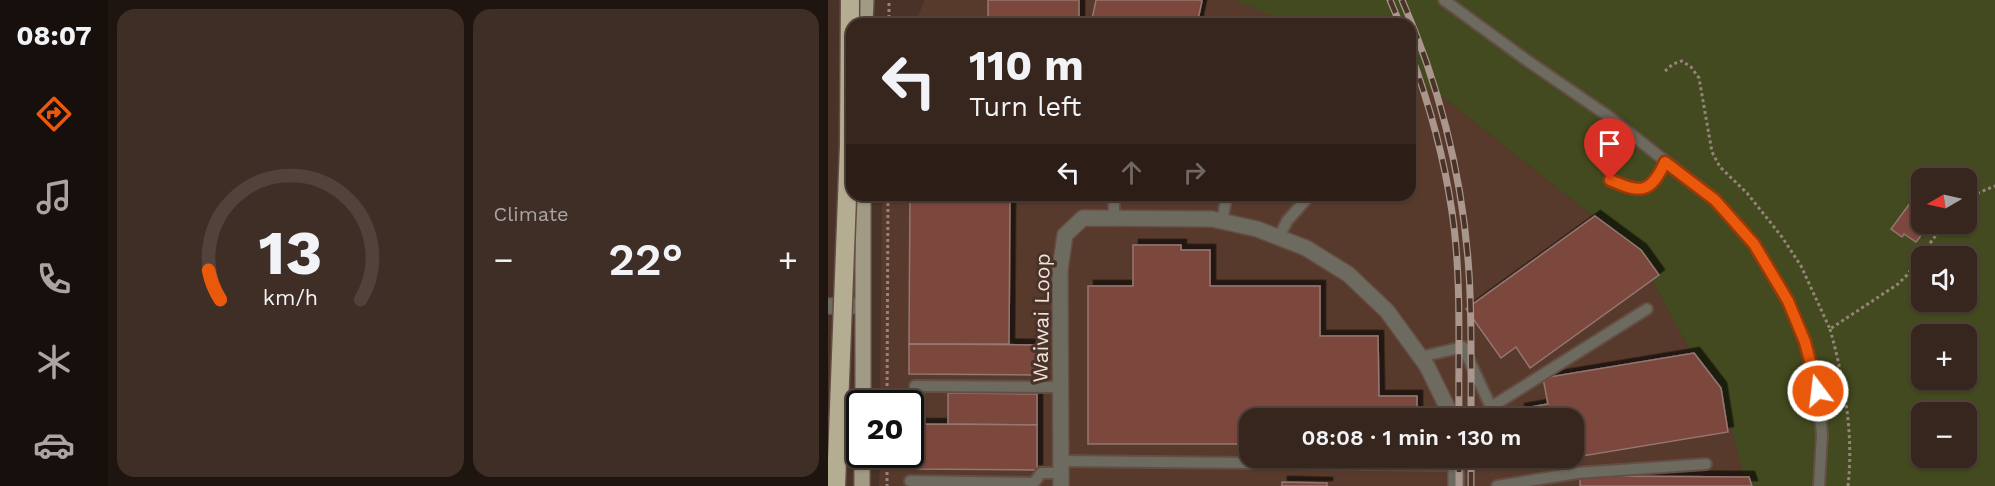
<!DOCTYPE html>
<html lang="en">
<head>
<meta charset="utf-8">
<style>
  :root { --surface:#37261d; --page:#3e2e26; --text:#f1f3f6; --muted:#aaa5a4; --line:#51433b; --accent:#ea580c }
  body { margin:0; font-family:"Work Sans",sans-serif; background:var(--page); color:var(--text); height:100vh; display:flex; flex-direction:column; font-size:22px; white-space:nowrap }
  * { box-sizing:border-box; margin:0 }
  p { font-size:20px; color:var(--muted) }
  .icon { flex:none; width:33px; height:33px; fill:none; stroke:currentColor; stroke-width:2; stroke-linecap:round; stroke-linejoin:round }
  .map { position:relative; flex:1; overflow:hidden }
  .details { display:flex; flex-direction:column; gap:9px; padding:9px; background:#1e1510; width:720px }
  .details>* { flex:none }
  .guide { position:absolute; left:18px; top:18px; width:570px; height:183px; border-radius:18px; box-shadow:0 2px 4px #0004,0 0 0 2px var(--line); background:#37261d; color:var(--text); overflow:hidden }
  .needle { width:39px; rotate:261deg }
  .buttons { position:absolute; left:1083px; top:168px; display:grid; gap:12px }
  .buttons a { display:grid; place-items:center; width:66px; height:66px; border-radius:12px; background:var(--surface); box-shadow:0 2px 4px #0004,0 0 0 2px var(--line); font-size:30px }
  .speed { position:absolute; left:18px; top:390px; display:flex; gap:12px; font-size:30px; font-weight:700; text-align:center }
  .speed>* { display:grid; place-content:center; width:78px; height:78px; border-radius:50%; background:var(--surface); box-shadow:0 2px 4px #0004,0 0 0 2px var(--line); line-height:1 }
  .speed .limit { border:3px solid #111; border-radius:9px; background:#fff; color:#111 }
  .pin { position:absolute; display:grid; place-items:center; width:51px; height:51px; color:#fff; margin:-62px -26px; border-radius:50% 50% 50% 0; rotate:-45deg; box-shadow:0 0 6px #0007 }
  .pin .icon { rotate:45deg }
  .me { position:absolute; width:66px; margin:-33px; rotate:345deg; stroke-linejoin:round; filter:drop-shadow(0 0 4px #0008) }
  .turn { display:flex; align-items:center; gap:21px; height:126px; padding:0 24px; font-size:27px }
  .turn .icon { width:78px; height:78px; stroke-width:2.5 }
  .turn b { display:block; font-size:42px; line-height:51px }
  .lanes { display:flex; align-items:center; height:57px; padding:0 24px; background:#0003; justify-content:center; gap:30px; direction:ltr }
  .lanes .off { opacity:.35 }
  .big { font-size:45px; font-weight:600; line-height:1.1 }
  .details .widget { flex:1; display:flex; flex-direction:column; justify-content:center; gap:9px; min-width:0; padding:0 21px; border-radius:18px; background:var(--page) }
  .details .dial { align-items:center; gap:0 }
  .dial svg { height:156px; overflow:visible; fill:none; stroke:var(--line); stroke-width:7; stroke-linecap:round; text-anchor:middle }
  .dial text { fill:var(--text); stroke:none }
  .heat { display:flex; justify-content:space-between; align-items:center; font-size:33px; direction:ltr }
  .details .tiles { flex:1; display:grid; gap:9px; grid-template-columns:repeat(2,1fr) }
  .trip { position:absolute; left:411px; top:408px; width:345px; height:60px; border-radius:18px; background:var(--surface); box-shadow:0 2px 4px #0004,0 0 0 2px var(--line); font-weight:600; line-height:60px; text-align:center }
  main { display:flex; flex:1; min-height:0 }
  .tabs { display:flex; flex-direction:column; width:108px; justify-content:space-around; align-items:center; background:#160f0c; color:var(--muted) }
  .tabs .icon { width:42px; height:42px }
  .tabs .selected { color:var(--accent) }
  .tabs b { font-size:27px; color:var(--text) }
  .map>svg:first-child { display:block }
  .built { fill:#583a2c; fill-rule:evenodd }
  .green { fill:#434a1f; fill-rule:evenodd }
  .building { fill:#7b463e; stroke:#957772; stroke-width:1.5; filter:url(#shadow) }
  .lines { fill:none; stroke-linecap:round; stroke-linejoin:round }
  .service-casing { stroke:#644e44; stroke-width:14 }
  .minor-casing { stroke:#644e44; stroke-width:18 }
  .primary-casing { stroke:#644e44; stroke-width:18 }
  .motorway-casing { stroke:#644e44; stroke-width:21 }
  .path { stroke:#96837a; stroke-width:3; stroke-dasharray:3 3; stroke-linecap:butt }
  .service { stroke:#6d6a5f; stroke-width:10 }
  .minor { stroke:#6d6a5f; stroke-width:15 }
  .primary { stroke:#a19a84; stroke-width:15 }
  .motorway { stroke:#b5ad92; stroke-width:18 }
  .rail-casing { stroke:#a9968d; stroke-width:7 }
  .rail { stroke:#493227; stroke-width:4.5; stroke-dasharray:14; stroke-linecap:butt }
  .motorway-bridge-casing { stroke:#644e44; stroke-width:21; stroke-linecap:butt }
  .motorway-bridge { stroke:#b5ad92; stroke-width:18 }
  .route-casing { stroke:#983908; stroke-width:15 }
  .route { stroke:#ea580c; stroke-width:10 }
  .labels { text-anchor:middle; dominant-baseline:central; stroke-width:6; stroke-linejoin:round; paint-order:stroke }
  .street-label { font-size:21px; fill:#f0e1da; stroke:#493227 }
</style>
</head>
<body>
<main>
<nav class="tabs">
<b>08:07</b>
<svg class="icon selected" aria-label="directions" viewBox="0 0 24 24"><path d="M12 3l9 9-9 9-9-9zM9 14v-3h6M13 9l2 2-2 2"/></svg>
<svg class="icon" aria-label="music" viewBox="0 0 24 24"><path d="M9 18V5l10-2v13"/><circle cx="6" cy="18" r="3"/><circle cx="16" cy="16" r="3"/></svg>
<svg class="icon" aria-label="phone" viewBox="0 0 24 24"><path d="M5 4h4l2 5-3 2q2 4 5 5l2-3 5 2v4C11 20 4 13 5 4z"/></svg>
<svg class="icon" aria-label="climate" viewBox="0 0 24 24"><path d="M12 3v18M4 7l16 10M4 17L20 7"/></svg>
<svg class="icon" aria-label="car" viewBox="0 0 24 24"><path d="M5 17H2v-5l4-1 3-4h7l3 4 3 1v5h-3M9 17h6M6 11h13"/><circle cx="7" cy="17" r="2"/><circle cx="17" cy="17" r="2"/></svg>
</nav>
<section class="details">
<div class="tiles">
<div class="widget dial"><svg viewBox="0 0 100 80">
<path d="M14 69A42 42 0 1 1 86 69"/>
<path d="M14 69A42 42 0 0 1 8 54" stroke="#ea580c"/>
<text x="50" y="56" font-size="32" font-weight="700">13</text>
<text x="50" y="72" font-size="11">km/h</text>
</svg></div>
<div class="widget"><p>Climate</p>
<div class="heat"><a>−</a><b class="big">22°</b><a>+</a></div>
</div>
</div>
</section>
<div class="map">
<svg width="1167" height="486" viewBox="0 0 1167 486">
  <defs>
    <filter id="shadow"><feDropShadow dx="5.5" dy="-5.5" stdDeviation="0" flood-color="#0009"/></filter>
  </defs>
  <rect width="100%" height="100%" fill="#493227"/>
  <g class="built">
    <polygon points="97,0 406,0 447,17 447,24 86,24"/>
    <path d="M 582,87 L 606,90 L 809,251 L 904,430 L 918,486 L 51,486 L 52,455 L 82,454 L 82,404 L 52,403 L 54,195 L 582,195 ZM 422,418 L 746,418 L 746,458 L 422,458 Z"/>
  </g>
  <path class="green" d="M 406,0 L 1167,0 L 1167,486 L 918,486 L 904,430 L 809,251 L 606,90 L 582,87 L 582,24 L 447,24 L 447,17 ZM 1094,178 L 1138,178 L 1138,224 L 1094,224 ZM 1094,256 L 1138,256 L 1138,302 L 1094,302 ZM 1094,334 L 1138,334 L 1138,380 L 1094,380 ZM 1094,412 L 1138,412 L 1138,458 L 1094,458 Z"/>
  <g class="building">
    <rect x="160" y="0" width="91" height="24"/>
    <polygon points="268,0 371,0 374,1 369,24 263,24"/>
    <polygon points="82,195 182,195 181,344 81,344"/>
    <polygon points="1085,199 1092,205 1091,207 1094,209 1094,224 1102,224 1088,242 1076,234 1074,237 1063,229"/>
    <polygon points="767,216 813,250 831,275 702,368 688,347 673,358 638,309"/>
    <polygon points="305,245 353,245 353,250 382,250 382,286 492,286 492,336 550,336 551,396 589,396 589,418 422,418 422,444 260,444 260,286 305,286"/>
    <polygon points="81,344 211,345 210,375 81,374"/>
    <polygon points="866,353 893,388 900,432 700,465 699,458 746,458 746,418 693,418 691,409 720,404 715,378"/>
    <polygon points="120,393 209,394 209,425 120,424"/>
    <polygon points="86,424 209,425 209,470 86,469"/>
    <polygon points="752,476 921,477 924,486 752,486"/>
    <polygon points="454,482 499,483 499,486 454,486"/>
  </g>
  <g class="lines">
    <g class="service-casing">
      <g id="service">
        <polyline points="616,0 697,59 780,116 887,200 926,244 960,301 977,342 990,391 994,435 991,486"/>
        <path d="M 782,180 C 812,193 822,195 837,162"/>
        <polyline points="286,195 286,218"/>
        <polyline points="394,221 399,195"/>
        <polyline points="451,237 459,221 482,195"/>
        <polyline points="592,357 635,347 663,407 663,418"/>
        <polyline points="87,386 233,387"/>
        <polyline points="663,407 819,309"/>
        <polyline points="233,461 628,465"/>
        <polyline points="82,481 206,483 213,473 233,473"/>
        <polyline points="669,486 749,473 878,464"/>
      </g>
    </g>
    <g class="minor-casing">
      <g id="minor">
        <polyline points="0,306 35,306"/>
        <polyline points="628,458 628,486"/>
        <polyline points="233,486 232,270 237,235 255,218 384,219 429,229 478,248 520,274 559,311 599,366 620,409 621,418"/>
      </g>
    </g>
    <g class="primary-casing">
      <g id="primary">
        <polyline points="37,24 38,0"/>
        <polyline points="35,404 35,195"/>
        <polyline points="34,486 34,454"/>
      </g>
    </g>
    <g class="motorway-casing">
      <polyline id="motorway" points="0,427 1,472"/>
    </g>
    <g class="path">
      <polyline points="61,24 61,0"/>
      <polyline points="837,71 845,64 854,61 863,67 871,78 884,152 892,167 919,193 954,237 973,266 1002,329 1070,284 1079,275 1116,224"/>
      <polyline points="1138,198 1167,186"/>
      <path d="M 1002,329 C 1016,380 1026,433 1020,486"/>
      <polyline points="59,404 60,195"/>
      <polyline points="59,454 59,486"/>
    </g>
    <use href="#service" class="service"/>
    <use href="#minor" class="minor"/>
    <use href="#primary" class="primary"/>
    <use href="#motorway" class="motorway"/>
    <g class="rail-casing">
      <g id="rail">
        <polyline points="562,0 572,24"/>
        <path d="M 574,0 C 612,87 635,178 641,273 C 644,321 643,370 643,418"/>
        <path d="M 582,52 C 601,103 616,157 624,212 C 634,279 630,350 631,418"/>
        <polyline points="631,458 631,486"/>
        <polyline points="643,486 643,458"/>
      </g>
    </g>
    <use href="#rail" class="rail"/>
    <g class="motorway-bridge-casing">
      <polyline id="motorway-bridge" points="8,486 21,146 22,0"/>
    </g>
    <use href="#motorway-bridge" class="motorway-bridge"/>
  </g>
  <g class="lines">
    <g class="route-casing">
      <path id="route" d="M 782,180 C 812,193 822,195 837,162 L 887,200 L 926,244 L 960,301 L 977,342 L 990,391"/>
    </g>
    <use href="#route" class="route"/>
  </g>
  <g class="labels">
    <g class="street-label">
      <text transform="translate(213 318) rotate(-89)">Waiwai Loop</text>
    </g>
  </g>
</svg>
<div class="buttons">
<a><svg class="needle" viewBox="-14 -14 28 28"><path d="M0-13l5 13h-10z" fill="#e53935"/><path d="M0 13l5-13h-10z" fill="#aaa5a4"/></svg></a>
<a><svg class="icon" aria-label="sound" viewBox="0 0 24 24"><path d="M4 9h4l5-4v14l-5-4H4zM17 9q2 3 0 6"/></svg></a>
<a>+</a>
<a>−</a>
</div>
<div class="speed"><div class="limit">20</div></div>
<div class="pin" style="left:782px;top:180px;background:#d93025"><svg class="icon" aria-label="arrive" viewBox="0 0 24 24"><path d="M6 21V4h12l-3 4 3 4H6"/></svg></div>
<svg class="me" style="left:990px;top:391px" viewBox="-20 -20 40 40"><circle r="17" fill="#ea580c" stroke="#fff" stroke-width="3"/><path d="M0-11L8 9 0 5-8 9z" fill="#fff"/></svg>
<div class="trip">08:08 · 1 min · 130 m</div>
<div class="guide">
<div class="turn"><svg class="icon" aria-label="left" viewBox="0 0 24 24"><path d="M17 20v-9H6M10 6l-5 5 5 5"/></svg><div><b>110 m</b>Turn left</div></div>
<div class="lanes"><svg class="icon" aria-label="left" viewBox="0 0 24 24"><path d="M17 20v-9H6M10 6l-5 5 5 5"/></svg><svg class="icon off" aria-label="ahead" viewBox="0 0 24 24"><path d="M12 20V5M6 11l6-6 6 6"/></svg><svg class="icon off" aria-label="right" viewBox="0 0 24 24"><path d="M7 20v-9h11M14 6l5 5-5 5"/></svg></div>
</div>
</div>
</main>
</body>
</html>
